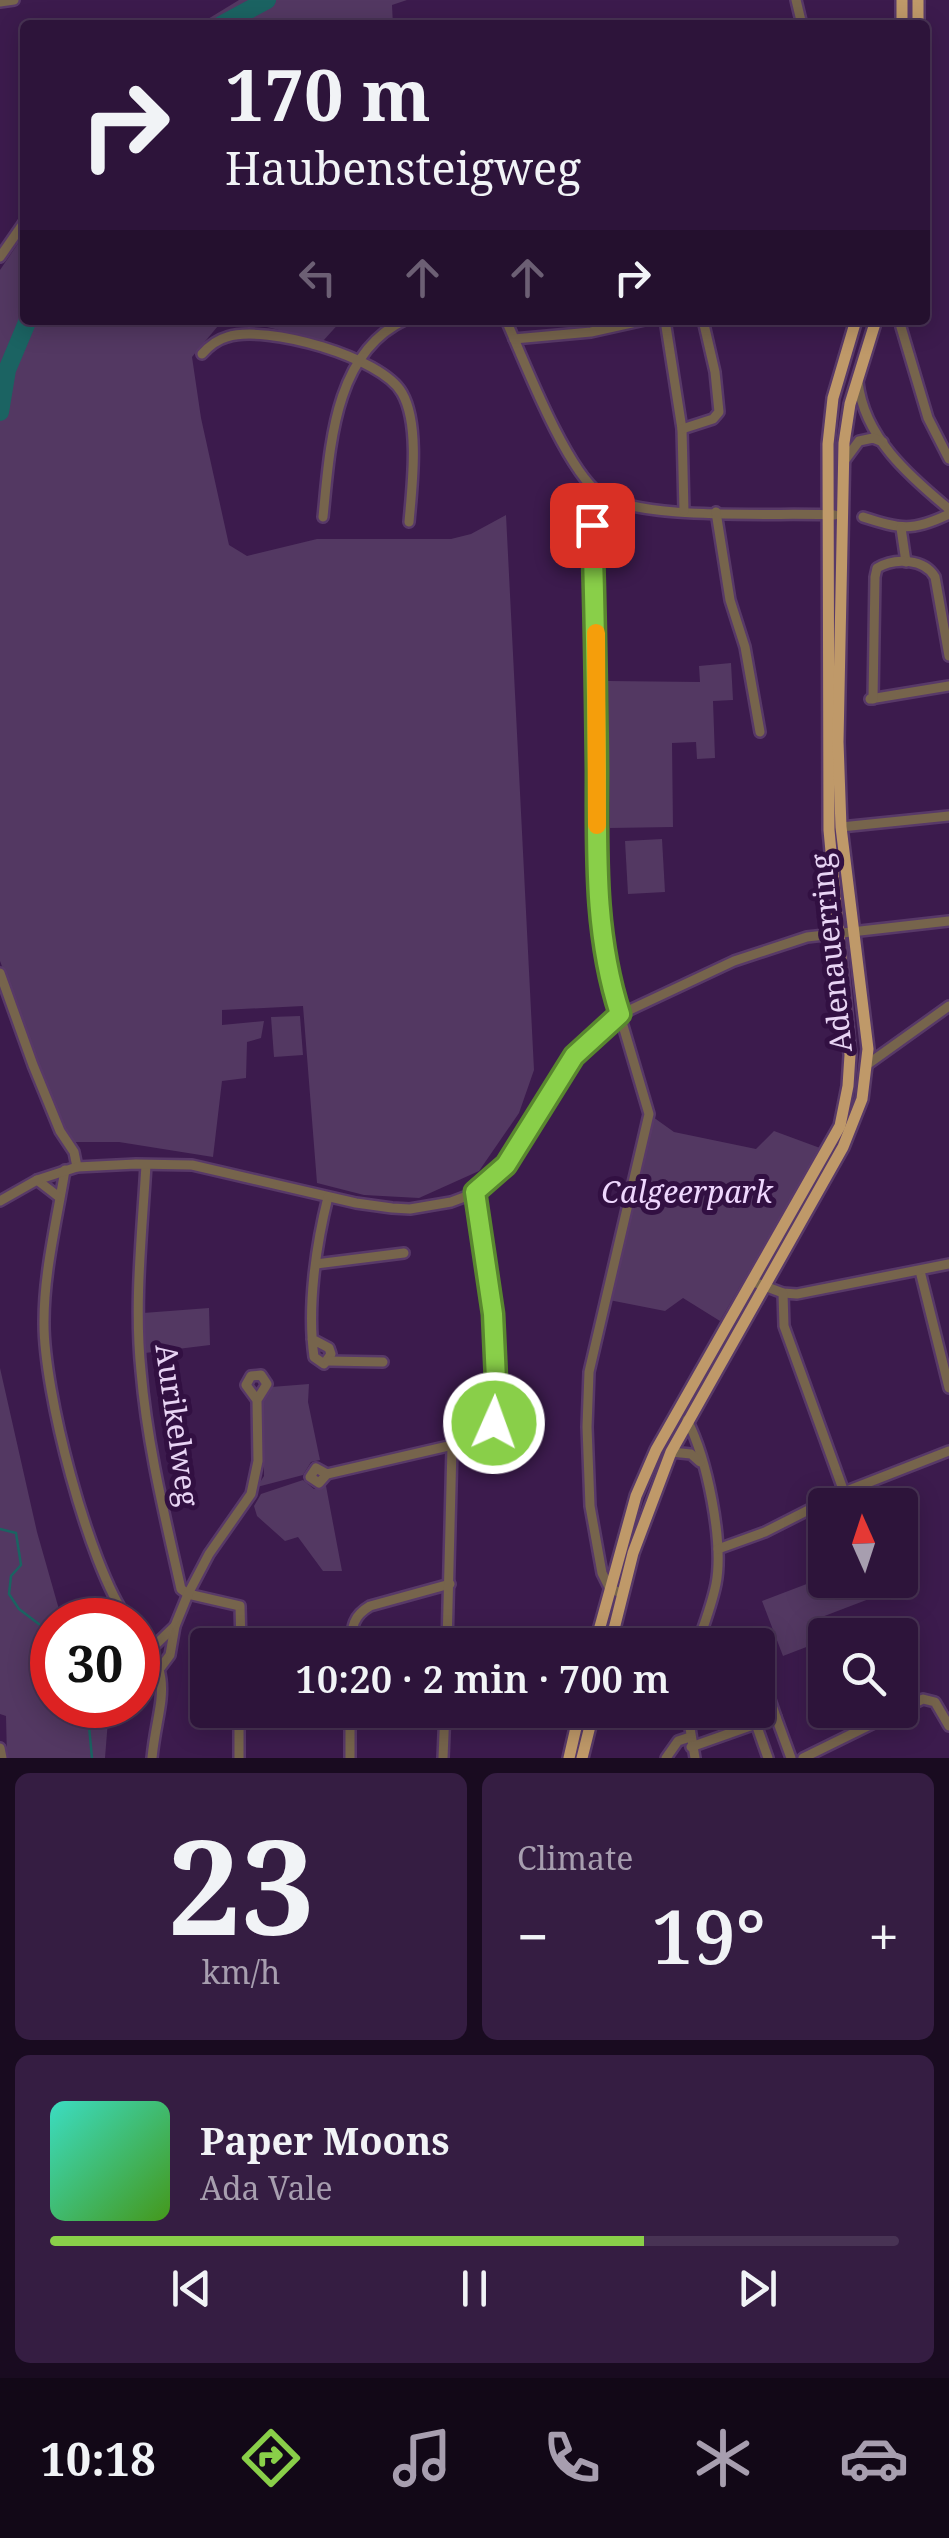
<!DOCTYPE html>
<html lang="en">
<head>
<meta charset="utf-8">
<style>
  :root { --surface:#2d143a; --page:#351d42; --text:#f1f3f6; --muted:#a79eaf; --line:#483354; --accent:#89cf49 }
  body { margin:0; font-family:"Noto Serif",serif; background:var(--page); color:var(--text); height:100vh; display:flex; flex-direction:column; font-size:38px; white-space:nowrap }
  * { box-sizing:border-box; margin:0 }
  p { font-size:32px; color:var(--muted) }
  .icon { flex:none; width:55px; height:55px; fill:none; stroke:currentColor; stroke-width:2; stroke-linecap:round; stroke-linejoin:round }
  .map { position:relative; height:1758px; overflow:hidden }
  .side { display:flex; flex-direction:column; gap:15px; padding:15px; background:#190b20; flex:1 }
  .side>* { flex:none }
  .banner { position:absolute; left:20px; top:20px; width:910px; height:305px; border-radius:10px; box-shadow:0 5px 25px #0003,0 0 0 2px var(--line); background:#2d143a; color:var(--text); overflow:hidden }
  .needle { width:65px; rotate:357deg }
  .tools { position:absolute; left:808px; top:1488px; display:grid; gap:20px }
  .tools a { display:grid; place-items:center; width:110px; height:110px; border-radius:10px; background:var(--surface); box-shadow:0 5px 25px #0003,0 0 0 2px var(--line); font-size:50px }
  .speed { position:absolute; left:30px; top:1598px; display:flex; gap:20px; font-size:50px; font-weight:700; text-align:center }
  .speed>* { display:grid; place-content:center; width:130px; height:130px; border-radius:50%; background:var(--surface); box-shadow:0 5px 25px #0003,0 0 0 2px var(--line); line-height:1 }
  .speed .limit { border:15px solid #d22; background:#fff; color:#111 }
  .pin { position:absolute; display:grid; place-items:center; width:85px; height:85px; color:#fff; margin:-42px; border-radius:20px; box-shadow:0 5px 15px #0006 }
  .me { position:absolute; width:110px; margin:-55px; rotate:2deg; stroke-linejoin:round; filter:drop-shadow(0 0 8px #0008) }
  .turn { display:flex; align-items:center; gap:35px; height:210px; padding:0 40px; font-size:45px }
  .turn .icon { width:130px; height:130px; stroke-width:2.5 }
  .turn b { display:block; font-size:70px; line-height:85px }
  .lanes { display:flex; align-items:center; height:95px; padding:0 40px; background:#0003; justify-content:center; gap:50px; direction:ltr }
  .lanes .off { opacity:.35 }
  .big { font-size:75px; font-weight:600; line-height:1.1 }
  .side .widget { flex:1; display:flex; flex-direction:column; justify-content:center; gap:15px; min-width:0; padding:0 35px; border-radius:15px; background:var(--page) }
  .side .dial { align-items:center; gap:0 }
  .dial b { font-size:130px; line-height:1 }
  .song { display:flex; align-items:center; gap:30px }
  .cover { width:120px; height:120px; border-radius:15px; background:linear-gradient(135deg,hsl(170 70% 55%),hsl(100 70% 35%)) }
  .played { height:10px; border-radius:5px; background:linear-gradient(90deg,var(--accent) 70%,var(--line) 70%) }
  .keys { display:flex; justify-content:space-around; direction:ltr }
  .heat { display:flex; justify-content:space-between; align-items:center; font-size:55px; direction:ltr }
  .side .tiles { flex:1; display:grid; gap:15px; grid-template-columns:1fr 1fr }
  .widget:last-child { grid-column:span 2 }
  .trip { position:absolute; left:190px; top:1628px; width:585px; height:100px; border-radius:10px; background:var(--surface); box-shadow:0 5px 25px #0003,0 0 0 2px var(--line); font-weight:600; line-height:100px; text-align:center }
  .menu { display:flex; height:160px; justify-content:space-around; align-items:center; background:#120817; color:var(--muted) }
  .menu .icon { width:70px; height:70px }
  .menu .on { color:var(--accent) }
  .menu b { font-size:45px; color:var(--text) }
  .map>svg:first-child { display:block }
  .green { fill:#533862 }
  .lines { fill:none; stroke-linecap:round; stroke-linejoin:round }
  .stream { stroke:#1b6362; stroke-width:2.5 }
  .river { stroke:#1b6362; stroke-width:18 }
  .minor-casing { stroke:#583968; stroke-width:14 }
  .major-casing { stroke:#583968; stroke-width:16 }
  .minor { stroke:#76644c; stroke-width:9 }
  .major { stroke:#bf9969; stroke-width:11 }
  .route-casing { stroke:#59872f; stroke-width:25 }
  .route { stroke:#89cf49; stroke-width:18 }
  .slow { stroke:#f59e0b; stroke-width:18 }
  .labels { text-anchor:middle; dominant-baseline:central; stroke-width:10; stroke-linejoin:round; paint-order:stroke }
  .street-label { font-size:30px; fill:#e8d4f4; stroke:#321042 }
  .park-label { font-size:30px; font-style:italic; fill:#efd7fe; stroke:#321042 }
</style>
</head>
<body>
<div class="map">
<svg width="949" height="1758" viewBox="0 0 949 1758">
  <rect width="100%" height="100%" fill="#3c1b4d"/>
  <g class="green">
    <polygon points="239,0 407,0 392,5 393,25 198,25"/>
    <polygon points="25,233 25,320 223,320 192,357 201,418 229,545 247,556 317,539 451,539 471,534 506,515 534,1070 519,1113 479,1171 419,1198 364,1195 317,1183 303,1006 222,1010 222,1025 264,1021 261,1038 247,1042 246,1078 222,1081 213,1157 119,1142 67,1142 0,961 0,270"/>
    <polygon points="239,320 342,320 323,341"/>
    <polygon points="731,663 733,700 713,701 715,758 697,759 696,742 672,743 673,827 610,828 608,681 700,682 699,666"/>
    <polygon points="662,839 665,892 628,894 625,841"/>
    <polygon points="300,1016 303,1055 274,1057 271,1017"/>
    <polygon points="653,1117 674,1132 756,1149 774,1131 820,1148 720,1321 683,1298 665,1311 609,1300"/>
    <polygon points="209,1308 210,1345 145,1353 143,1313"/>
    <polygon points="0,1368 37,1532 62,1620 52,1620 52,1705 104,1705 108,1720 105,1758 7,1758 6,1716 0,1714"/>
    <polygon points="309,1384 308,1402 320,1460 311,1462 303,1475 257,1487 264,1476 263,1399 271,1387"/>
    <polygon points="303,1480 314,1489 326,1486 342,1571 323,1571 298,1537 285,1541 257,1516 254,1506 261,1494"/>
    <polygon points="825,1577 825,1580 862,1580 869,1599 814,1620 822,1641 783,1656 762,1601"/>
  </g>
  <g class="lines">
    <g class="stream">
      <polyline points="0,1529 16,1533 21,1565 11,1576 9,1594 19,1609 52,1634"/>
      <polyline points="87,1705 92,1758"/>
    </g>
    <g class="river">
      <polyline points="221,25 267,0"/>
      <polyline points="0,412 7,370 28,320"/>
    </g>
    <g class="minor-casing">
      <g id="minor">
        <polyline points="796,0 802,25"/>
        <polyline points="0,2 14,0"/>
        <polyline points="0,257 25,221"/>
        <path d="M 506,320 C 524,361 566,470 600,494 C 641,522 780,512 835,515"/>
        <polyline points="665,320 682,429 684,511"/>
        <polyline points="901,327 928,418 949,459"/>
        <polyline points="514,339 591,332 645,320"/>
        <path d="M 202,354 C 209,346 216,340 227,337 C 266,324 382,357 402,393 C 420,424 412,487 409,522"/>
        <path d="M 858,382 C 864,437 909,476 949,509"/>
        <polyline points="682,429 713,419 719,412 715,372 703,320"/>
        <polyline points="845,460 859,441 873,438 883,442"/>
        <polyline points="601,494 592,525 597,614 599,919 609,978 649,1114 589,1372 587,1427 590,1506 602,1573 610,1589 622,1593"/>
        <polyline points="716,512 730,600 745,647 760,732"/>
        <path d="M 323,517 C 330,449 333,353 405,320"/>
        <path d="M 863,517 C 901,529 912,532 949,514"/>
        <polyline points="901,528 906,562"/>
        <polyline points="870,699 949,686"/>
        <path d="M 873,699 L 875,577 L 877,568 C 895,557 925,559 935,577 L 949,656"/>
        <polyline points="841,827 949,816"/>
        <polyline points="0,973 33,1065 60,1131 74,1152 77,1167"/>
        <polyline points="868,1064 949,1006"/>
        <path d="M 146,1165 C 142,1233 134,1303 141,1371 C 147,1444 165,1517 181,1589 L 188,1594 L 240,1606 L 241,1645"/>
        <path d="M 65,1170 C 57,1219 44,1272 44,1321 C 43,1390 88,1564 128,1620"/>
        <polyline points="37,1180 59,1197"/>
        <polyline points="0,1201 37,1180 77,1167 136,1164 192,1165 356,1203 392,1208 410,1209 451,1202 475,1193 506,1165 575,1056 621,1014 734,961 807,937 949,921"/>
        <polyline points="316,1264 404,1253"/>
        <polyline points="920,1271 949,1388"/>
        <polyline points="751,1281 783,1293 797,1294 949,1264"/>
        <polyline points="783,1293 784,1326 844,1492"/>
        <path d="M 312,1339 L 329,1348 L 331,1354 L 324,1364 L 314,1357 C 307,1307 316,1245 328,1197"/>
        <polyline points="328,1361 383,1362"/>
        <path d="M 687,1420 C 707,1458 724,1542 716,1584 C 712,1604 704,1625 697,1645"/>
        <polyline points="671,1452 691,1454 700,1462"/>
        <polyline points="327,1474 316,1468 310,1477 319,1483 327,1474 470,1441 488,1432 494,1423 497,1402 493,1314 475,1193"/>
        <polyline points="718,1549 765,1532 844,1492 949,1451"/>
        <path d="M 138,1633 C 177,1679 157,1704 152,1758"/>
        <path d="M 351,1645 C 352,1626 353,1616 370,1606 L 450,1584"/>
        <polyline points="447,1645 452,1447"/>
        <polyline points="151,1649 175,1626"/>
        <polyline points="161,1667 170,1655 175,1626 188,1594 209,1554 251,1494 258,1461 257,1400 267,1384 261,1375 251,1376 246,1385 257,1400"/>
        <polyline points="762,1676 776,1717"/>
        <polyline points="687,1710 695,1758"/>
        <polyline points="691,1747 756,1724"/>
        <polyline points="0,1748 2,1758"/>
        <polyline points="239,1758 239,1710"/>
        <polyline points="350,1758 350,1710"/>
        <polyline points="443,1758 445,1710"/>
        <polyline points="666,1758 678,1741 690,1737"/>
        <polyline points="768,1758 756,1724 776,1717 791,1758"/>
        <polyline points="803,1758 923,1699 935,1702 949,1726"/>
      </g>
    </g>
    <g class="major-casing">
      <g id="major">
        <polyline points="902,0 902,25"/>
        <polyline points="918,0 918,25"/>
        <polyline points="595,1645 636,1496 656,1450 840,1126 848,1086 850,1055 829,830 828,444 833,398 856,320"/>
        <polyline points="610,1645 633,1553 671,1452 843,1147 862,1099 868,1049 841,827 838,742 844,443 850,404 876,320"/>
        <polyline points="569,1758 580,1710"/>
        <polyline points="582,1758 594,1710"/>
      </g>
    </g>
    <use href="#minor" class="minor"/>
    <use href="#major" class="major"/>
  </g>
  <g class="lines">
    <g class="route-casing">
      <path id="route" d="M 494,1423 L 497,1402 L 493,1314 L 475,1192 L 506,1165 L 574,1056 L 620,1014 C 594,934 597,854 597,771 C 596,689 595,607 592,525"/>
    </g>
    <use href="#route" class="route"/>
    <polyline class="slow" points="596,633 597,825"/>
  </g>
  <g class="labels">
    <g class="street-label">
      <text transform="translate(830 953) rotate(-96)">Adenauerring</text>
      <text transform="translate(178 1425) rotate(82)">Aurikelweg</text>
    </g>
    <g class="park-label">
      <text x="687" y="1191">Calgeerpark</text>
    </g>
  </g>
</svg>
<div class="tools">
<a><svg class="needle" viewBox="-14 -14 28 28"><path d="M0-13l5 13h-10z" fill="#e53935"/><path d="M0 13l5-13h-10z" fill="#a79eaf"/></svg></a>
<a><svg class="icon" aria-label="search" viewBox="0 0 24 24"><circle cx="10" cy="10" r="6"/><path d="M15 15l6 6"/></svg></a>
</div>
<div class="speed"><div class="limit">30</div></div>
<div class="pin" style="left:592px;top:525px;background:#d93025"><svg class="icon" aria-label="arrive" viewBox="0 0 24 24"><path d="M6 21V4h12l-3 4 3 4H6"/></svg></div>
<svg class="me" style="left:494px;top:1423px" viewBox="-20 -20 40 40"><circle r="17" fill="#89cf49" stroke="#fff" stroke-width="3"/><path d="M0-11L8 9 0 5-8 9z" fill="#fff"/></svg>
<div class="trip">10:20 · 2 min · 700 m</div>
<div class="banner">
<div class="turn"><svg class="icon" aria-label="right" viewBox="0 0 24 24"><path d="M7 20v-9h11M14 6l5 5-5 5"/></svg><div><b>170 m</b>Haubensteigweg</div></div>
<div class="lanes"><svg class="icon off" aria-label="left" viewBox="0 0 24 24"><path d="M17 20v-9H6M10 6l-5 5 5 5"/></svg><svg class="icon off" aria-label="ahead" viewBox="0 0 24 24"><path d="M12 20V5M6 11l6-6 6 6"/></svg><svg class="icon off" aria-label="ahead" viewBox="0 0 24 24"><path d="M12 20V5M6 11l6-6 6 6"/></svg><svg class="icon" aria-label="right" viewBox="0 0 24 24"><path d="M7 20v-9h11M14 6l5 5-5 5"/></svg></div>
</div>
</div>
<section class="side">
<div class="tiles">
<div class="widget dial"><b>23</b><p>km/h</p></div>
<div class="widget"><p>Climate</p>
<div class="heat"><a>−</a><b class="big">19°</b><a>+</a></div>
</div>
<div class="widget">
<div class="song"><i class="cover"></i><div><b>Paper Moons</b><p>Ada Vale</p></div></div>
<div class="played"></div>
<div class="keys"><svg class="icon" aria-label="previous" viewBox="0 0 24 24"><path d="M18 5L8 12l10 7zM5 5v14"/></svg><svg class="icon" aria-label="pause" viewBox="0 0 24 24"><path d="M8 5v14M16 5v14"/></svg><svg class="icon" aria-label="next" viewBox="0 0 24 24"><path d="M6 5l10 7-10 7zM19 5v14"/></svg></div>
</div>
</div>
</section>
<nav class="menu">
<b>10:18</b>
<svg class="icon on" aria-label="directions" viewBox="0 0 24 24"><path d="M12 3l9 9-9 9-9-9zM9 14v-3h6M13 9l2 2-2 2"/></svg>
<svg class="icon" aria-label="music" viewBox="0 0 24 24"><path d="M9 18V5l10-2v13"/><circle cx="6" cy="18" r="3"/><circle cx="16" cy="16" r="3"/></svg>
<svg class="icon" aria-label="phone" viewBox="0 0 24 24"><path d="M5 4h4l2 5-3 2q2 4 5 5l2-3 5 2v4C11 20 4 13 5 4z"/></svg>
<svg class="icon" aria-label="climate" viewBox="0 0 24 24"><path d="M12 3v18M4 7l16 10M4 17L20 7"/></svg>
<svg class="icon" aria-label="car" viewBox="0 0 24 24"><path d="M5 17H2v-5l4-1 3-4h7l3 4 3 1v5h-3M9 17h6M6 11h13"/><circle cx="7" cy="17" r="2"/><circle cx="17" cy="17" r="2"/></svg>
</nav>
</body>
</html>
